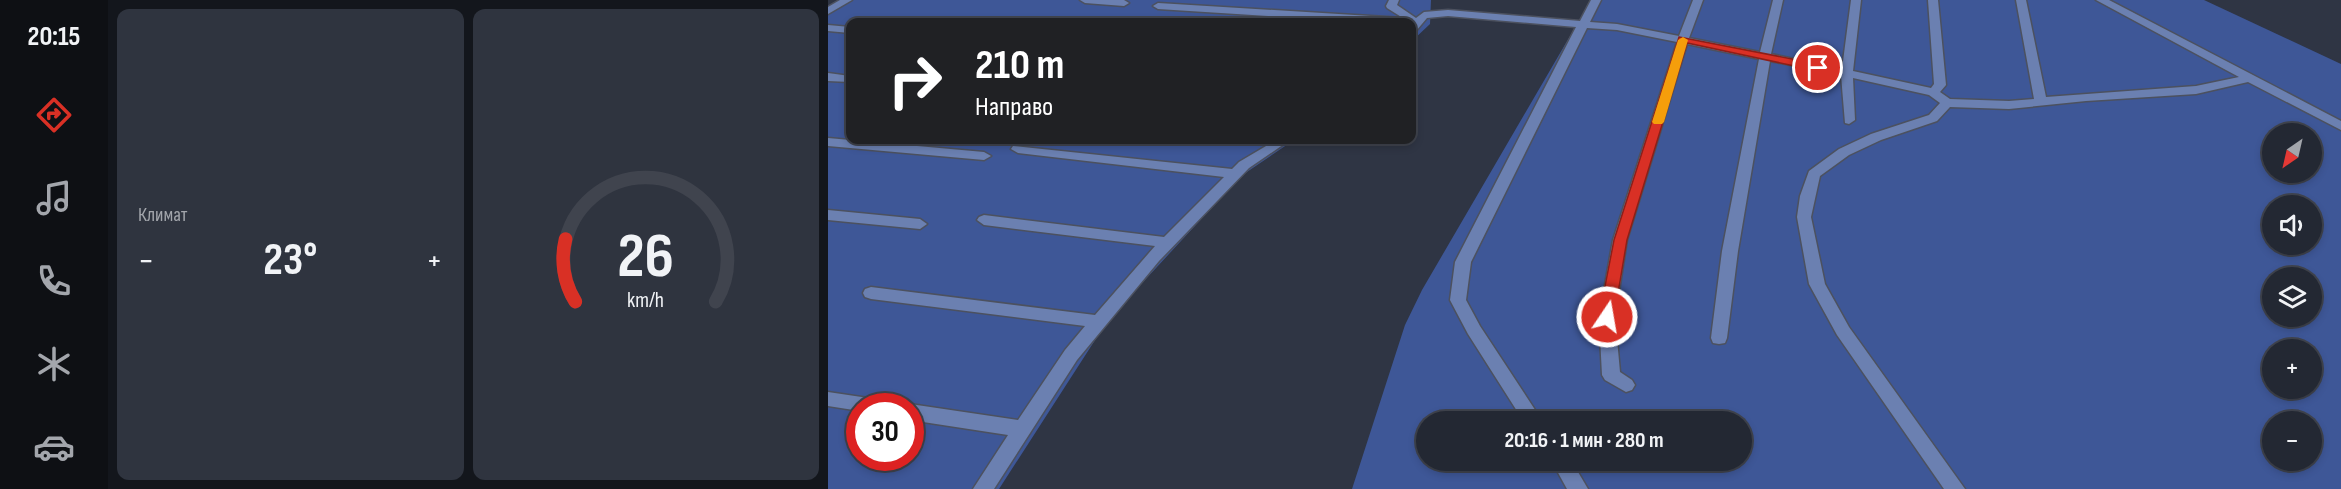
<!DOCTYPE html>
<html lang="ru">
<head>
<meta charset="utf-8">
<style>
  :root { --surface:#232833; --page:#2f343f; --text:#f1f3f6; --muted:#a3a6ac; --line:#40444e; --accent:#d93025 }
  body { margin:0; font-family:"Sofia Sans Condensed",sans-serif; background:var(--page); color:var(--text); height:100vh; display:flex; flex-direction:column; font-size:22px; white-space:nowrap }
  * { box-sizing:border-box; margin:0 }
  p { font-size:20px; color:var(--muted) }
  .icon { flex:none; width:33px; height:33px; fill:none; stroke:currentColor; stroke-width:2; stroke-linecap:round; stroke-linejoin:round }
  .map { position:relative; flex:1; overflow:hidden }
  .details { display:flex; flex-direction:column; gap:9px; padding:9px; background:#13161c; width:720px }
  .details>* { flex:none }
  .banner { position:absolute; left:18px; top:18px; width:570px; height:126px; border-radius:12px; box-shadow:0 3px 9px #0003,0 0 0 2px var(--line); background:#202124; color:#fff; overflow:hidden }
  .needle { width:39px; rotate:214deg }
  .fabs { position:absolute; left:1434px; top:123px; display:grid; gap:12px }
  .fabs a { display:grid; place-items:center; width:60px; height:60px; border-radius:50%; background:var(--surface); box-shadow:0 3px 9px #0003,0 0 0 2px var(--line); font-size:30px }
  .speed { position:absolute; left:18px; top:393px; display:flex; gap:12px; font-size:30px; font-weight:700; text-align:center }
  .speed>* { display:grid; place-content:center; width:78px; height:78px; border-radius:50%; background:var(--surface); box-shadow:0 3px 9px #0003,0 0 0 2px var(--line); line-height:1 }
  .speed .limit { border:9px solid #d22; background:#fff; color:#111 }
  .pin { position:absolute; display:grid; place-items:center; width:51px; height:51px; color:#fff; margin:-26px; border:3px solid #fff; border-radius:50%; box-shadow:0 2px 6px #0007 }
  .me { position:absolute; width:66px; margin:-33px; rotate:12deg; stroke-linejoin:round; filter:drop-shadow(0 0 4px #0008) }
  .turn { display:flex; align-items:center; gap:21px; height:126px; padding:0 30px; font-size:27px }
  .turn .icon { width:78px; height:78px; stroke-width:2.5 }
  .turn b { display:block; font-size:42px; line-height:51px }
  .big { font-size:45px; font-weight:700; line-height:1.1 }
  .details .widget { flex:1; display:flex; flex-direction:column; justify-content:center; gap:9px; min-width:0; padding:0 21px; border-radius:12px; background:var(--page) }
  .details .dial { align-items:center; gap:0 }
  .dial svg { height:156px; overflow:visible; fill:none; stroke:var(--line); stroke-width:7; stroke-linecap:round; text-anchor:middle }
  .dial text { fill:var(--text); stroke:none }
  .heat { display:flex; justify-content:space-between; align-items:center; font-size:33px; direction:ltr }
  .details .tiles { flex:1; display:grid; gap:9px; grid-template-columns:repeat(2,1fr) }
  .trip { position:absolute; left:588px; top:411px; width:336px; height:60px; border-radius:30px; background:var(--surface); box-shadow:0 3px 9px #0003,0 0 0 2px var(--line); font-weight:700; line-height:60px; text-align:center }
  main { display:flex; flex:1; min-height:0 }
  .tabs { display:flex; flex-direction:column; width:108px; justify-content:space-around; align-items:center; background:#0e1014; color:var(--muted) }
  .tabs .icon { width:42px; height:42px }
  .tabs .active { color:var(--accent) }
  .tabs b { font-size:27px; color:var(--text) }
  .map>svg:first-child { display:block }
  .green { fill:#3e5797; fill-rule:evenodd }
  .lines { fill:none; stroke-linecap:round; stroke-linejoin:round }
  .minor-casing { stroke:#4c515f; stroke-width:3 }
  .minor { fill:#6b80b1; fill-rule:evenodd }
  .route { fill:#d93025; stroke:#8d1f18; stroke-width:1.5 }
  .slow { fill:#f59e0b }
</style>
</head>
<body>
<main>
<nav class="tabs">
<b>20:15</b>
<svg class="icon active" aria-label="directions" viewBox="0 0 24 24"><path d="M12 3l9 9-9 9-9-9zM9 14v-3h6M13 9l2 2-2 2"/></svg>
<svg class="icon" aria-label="music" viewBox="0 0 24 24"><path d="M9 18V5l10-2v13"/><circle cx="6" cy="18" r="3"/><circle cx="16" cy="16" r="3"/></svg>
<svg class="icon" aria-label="phone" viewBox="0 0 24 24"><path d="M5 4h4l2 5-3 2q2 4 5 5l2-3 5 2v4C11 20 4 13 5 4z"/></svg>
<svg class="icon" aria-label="climate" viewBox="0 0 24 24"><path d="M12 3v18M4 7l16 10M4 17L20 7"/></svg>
<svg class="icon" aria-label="car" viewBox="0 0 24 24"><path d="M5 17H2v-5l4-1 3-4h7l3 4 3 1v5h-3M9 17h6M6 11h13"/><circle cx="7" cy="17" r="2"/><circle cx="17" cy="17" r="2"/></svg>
</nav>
<section class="details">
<div class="tiles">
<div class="widget"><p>Климат</p>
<div class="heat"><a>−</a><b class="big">23°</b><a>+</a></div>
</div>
<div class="widget dial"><svg viewBox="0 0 100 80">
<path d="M14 69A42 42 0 1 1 86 69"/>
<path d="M14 69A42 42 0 0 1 9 37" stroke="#d93025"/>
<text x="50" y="56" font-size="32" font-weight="700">26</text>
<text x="50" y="72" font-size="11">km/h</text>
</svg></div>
</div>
</section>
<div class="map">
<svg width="1513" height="489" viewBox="0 0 1513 489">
  <rect width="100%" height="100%" fill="#2f3544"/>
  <g class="green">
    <path d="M 18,0 L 603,0 L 602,24 L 584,41 L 584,22 L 22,22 L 22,140 L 466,140 L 413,176 L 280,320 L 171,489 L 0,489 L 0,11 ZM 32,406 L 82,406 L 82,458 L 32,458 Z"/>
    <path d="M 763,0 L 1376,0 L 1513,64 L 1513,489 L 524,489 L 577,325 L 594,290 ZM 1444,134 L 1484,134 L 1484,172 L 1444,172 ZM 1444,206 L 1484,206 L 1484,244 L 1444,244 ZM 1444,278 L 1484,278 L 1484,316 L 1444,316 ZM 1444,350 L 1484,350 L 1484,388 L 1444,388 ZM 598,422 L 914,422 L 914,460 L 598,460 ZM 1444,422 L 1484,422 L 1484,460 L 1444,460 Z"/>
  </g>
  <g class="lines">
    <g class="minor-casing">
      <g id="minor">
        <polygon points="12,0 24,0 0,14 0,7"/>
        <polygon points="252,0 296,0 301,3 296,6 257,3"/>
        <polygon points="561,0 571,0 569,5 588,18 596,12 620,10 752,21 763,0 773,0 762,22 789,24 851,36 865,0 875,0 861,38 932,52 945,0 955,0 943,54 1014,69 1023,0 1033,0 1025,71 1103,88 1106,84 1100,0 1110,0 1118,85 1112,92 1122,99 1181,101 1206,99 1188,0 1198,0 1218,97 1368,86 1411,77 1268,0 1281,0 1513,121 1513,130 1420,82 1368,94 1258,101 1181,109 1122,107 1109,121 1053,140 1021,155 992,176 983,217 997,284 1021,327 1137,489 1116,489 1009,335 981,284 969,217 972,196 981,171 1011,149 1043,134 1101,115 1112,103 1101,95 1025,78 1027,120 1021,124 1017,123 1013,75 942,61 910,251 899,338 897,343 891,344 885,343 883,338 894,251 931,59 859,44 799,240 787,317 792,372 804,380 807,385 804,390 798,392 777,380 774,375 771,317 785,240 849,42 789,30 759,28 643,262 638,300 652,326 715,422 696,422 640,334 622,300 627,262 748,27 620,16 599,18 588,31 584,32 584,22 538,22 330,9 325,6 330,3 575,18 559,8 558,6"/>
        <polygon points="0,25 22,27 22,33 0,31"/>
        <polygon points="0,73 22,76 22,82 0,81"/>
        <polygon points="0,138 156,152 163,156 156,160 0,146"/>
        <polygon points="448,140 462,140 421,168 331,261 249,360 166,489 145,489 180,435 82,420 82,406 76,406 82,404 190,420 237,350 257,326 43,299 37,297 35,293 37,289 43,287 267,315 327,246 156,225 149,220 151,217 156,215 336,237 396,177 190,153 183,149 185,146 404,169 411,162"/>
        <polygon points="0,210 92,219 99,224 92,229 0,220"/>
        <polygon points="0,392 47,399 53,401 56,406 32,406 32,411 0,406"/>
        <polygon points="723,460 743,460 760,489 739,489"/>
      </g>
    </g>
    <use href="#minor" class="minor"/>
  </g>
  <polygon class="route" points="851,37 990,64 995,68 990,71 859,43 799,240 786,317 784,321 773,321 771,317 786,240"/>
  <polygon class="slow" points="855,37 860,40 836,122 834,124 826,124 824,122 850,40"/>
</svg>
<div class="fabs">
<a><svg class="needle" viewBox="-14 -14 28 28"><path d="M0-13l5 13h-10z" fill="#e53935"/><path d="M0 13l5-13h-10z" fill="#a3a6ac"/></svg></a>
<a><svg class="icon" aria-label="sound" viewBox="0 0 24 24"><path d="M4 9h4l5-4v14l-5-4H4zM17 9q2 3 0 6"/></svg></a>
<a><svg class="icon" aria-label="layers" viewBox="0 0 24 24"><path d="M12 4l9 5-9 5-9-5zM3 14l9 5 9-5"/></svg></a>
<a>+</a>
<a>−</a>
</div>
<div class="speed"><div class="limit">30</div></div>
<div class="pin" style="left:990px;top:68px;background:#d93025"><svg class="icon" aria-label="arrive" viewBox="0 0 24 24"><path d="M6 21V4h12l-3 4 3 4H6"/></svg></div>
<svg class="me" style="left:779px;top:317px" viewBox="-20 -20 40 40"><circle r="17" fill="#d93025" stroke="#fff" stroke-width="3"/><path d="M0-11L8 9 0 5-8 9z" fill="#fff"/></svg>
<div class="trip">20:16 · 1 мин · 280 m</div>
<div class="banner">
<div class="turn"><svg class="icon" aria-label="right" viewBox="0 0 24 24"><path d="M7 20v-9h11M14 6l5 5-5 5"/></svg><div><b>210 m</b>Направо</div></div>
</div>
</div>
</main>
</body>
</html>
